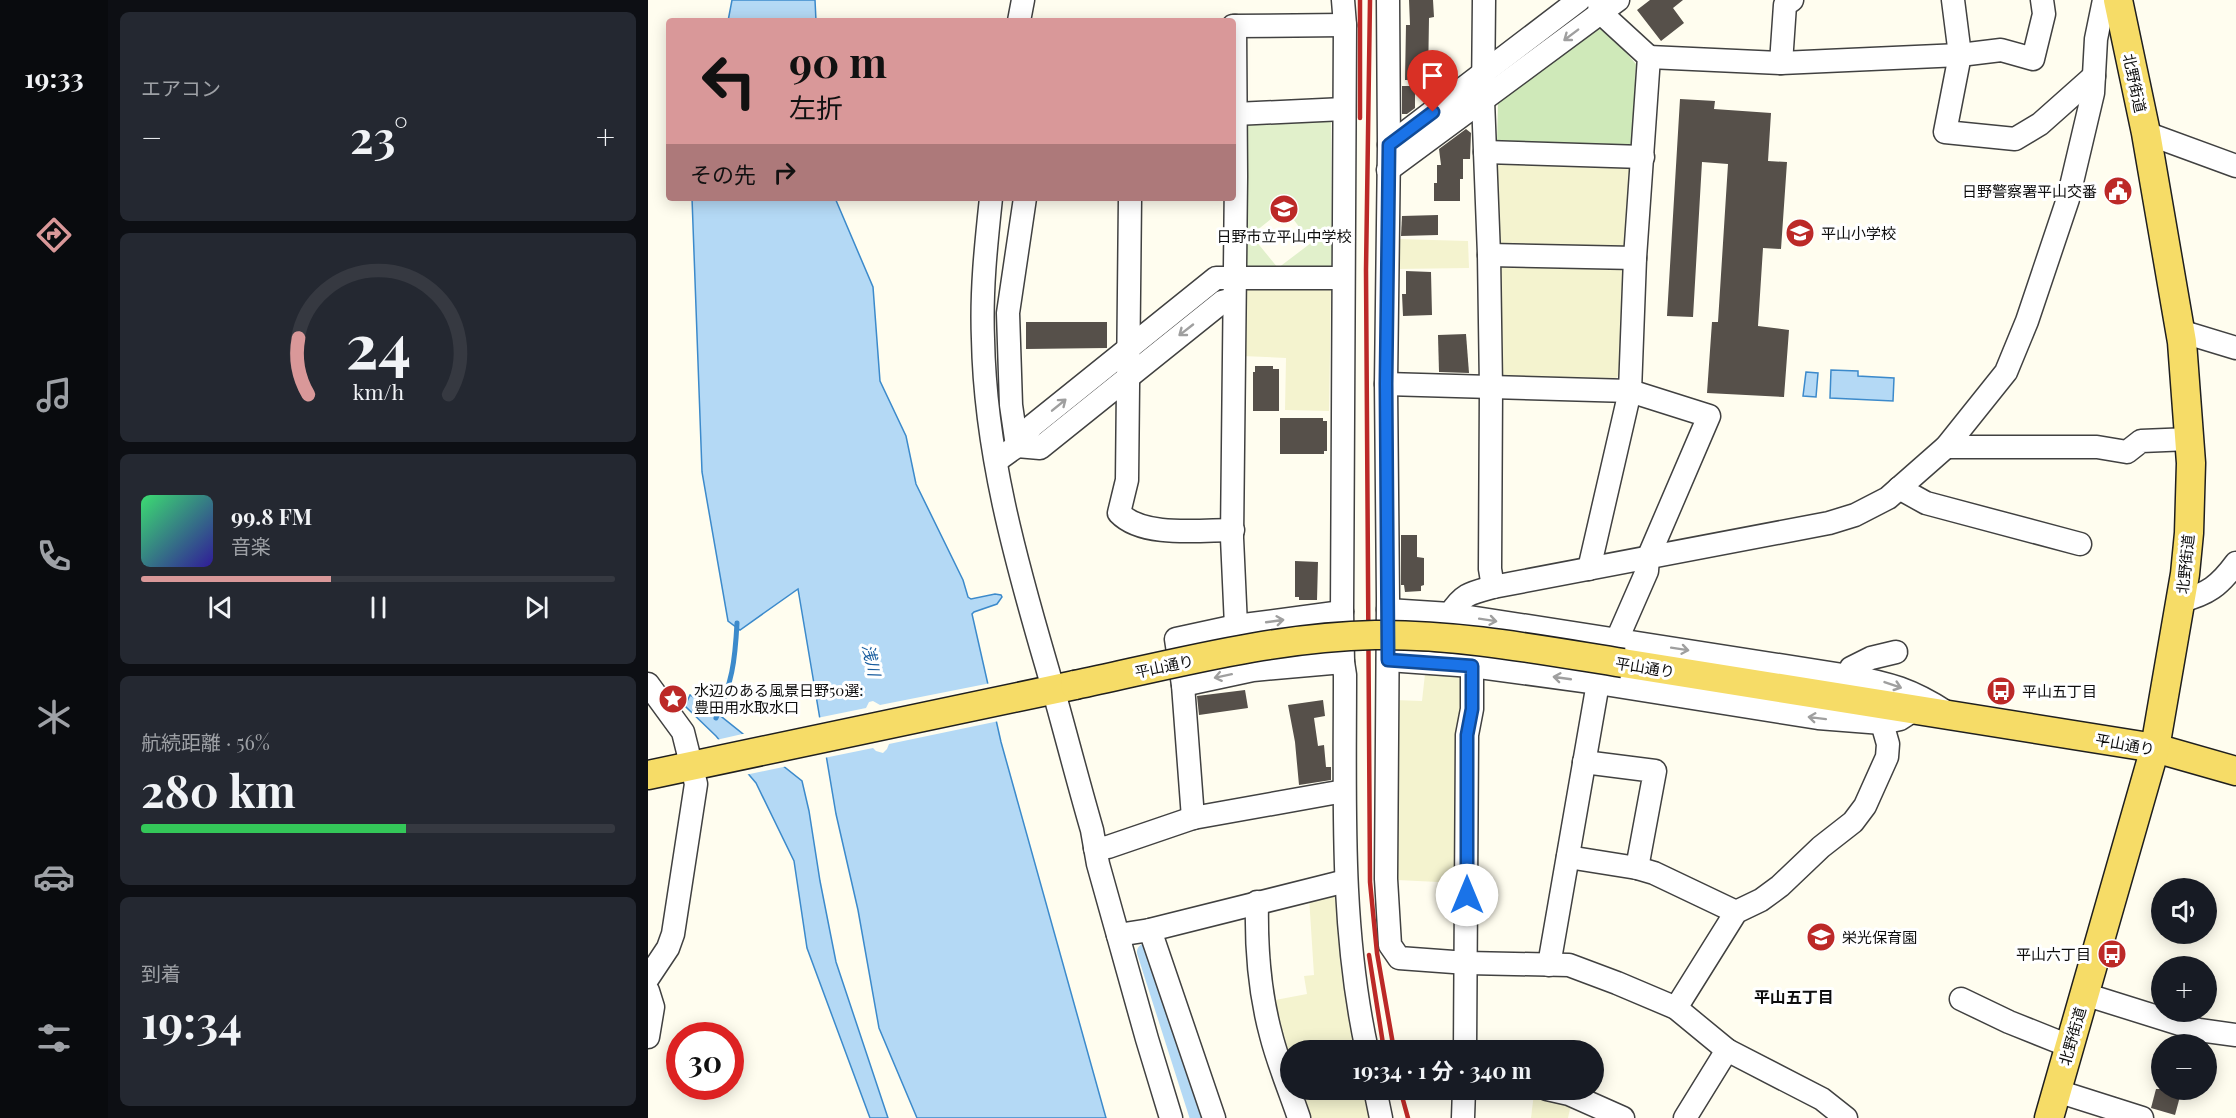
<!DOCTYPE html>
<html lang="ja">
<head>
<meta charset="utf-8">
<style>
  :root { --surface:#171b24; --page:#242831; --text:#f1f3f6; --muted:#9ea1a6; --line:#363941; --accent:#d99899 }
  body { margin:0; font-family:"Playfair Display","Noto Sans JP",serif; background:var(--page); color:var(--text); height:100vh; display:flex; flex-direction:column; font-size:22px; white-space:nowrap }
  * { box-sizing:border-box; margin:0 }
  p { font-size:20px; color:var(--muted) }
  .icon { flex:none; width:33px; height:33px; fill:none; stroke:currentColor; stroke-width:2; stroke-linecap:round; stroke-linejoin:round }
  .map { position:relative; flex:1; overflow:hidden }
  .drawer { display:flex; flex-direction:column; gap:12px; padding:12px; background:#0d0f14; width:540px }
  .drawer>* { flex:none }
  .guide { position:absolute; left:18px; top:18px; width:570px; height:183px; border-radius:6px; box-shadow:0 3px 15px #0003; background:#d99899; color:#111; overflow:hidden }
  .controls { position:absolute; left:1503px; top:878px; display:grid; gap:12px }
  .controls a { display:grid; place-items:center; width:66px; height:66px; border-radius:50%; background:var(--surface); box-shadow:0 3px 15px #0003; font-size:30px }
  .speed { position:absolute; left:18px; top:1022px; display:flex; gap:12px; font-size:30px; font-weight:700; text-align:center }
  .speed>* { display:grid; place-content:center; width:78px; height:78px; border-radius:50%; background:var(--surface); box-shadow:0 3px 15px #0003; line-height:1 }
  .speed .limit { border:9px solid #d22; background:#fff; color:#111 }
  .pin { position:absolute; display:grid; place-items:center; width:51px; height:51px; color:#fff; margin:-62px -26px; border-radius:50% 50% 50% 0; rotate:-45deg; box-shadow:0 0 6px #0007 }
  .pin .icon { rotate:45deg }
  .me { position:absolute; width:66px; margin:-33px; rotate:0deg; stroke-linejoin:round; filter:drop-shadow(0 0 4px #0008) }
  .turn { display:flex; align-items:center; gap:21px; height:126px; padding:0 24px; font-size:27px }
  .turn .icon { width:78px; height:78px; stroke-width:2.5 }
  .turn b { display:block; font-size:42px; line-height:51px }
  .then { display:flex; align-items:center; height:57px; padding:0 24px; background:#0003; gap:12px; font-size:22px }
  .big { font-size:45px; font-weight:700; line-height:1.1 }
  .drawer .card { flex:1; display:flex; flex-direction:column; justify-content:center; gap:9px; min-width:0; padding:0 21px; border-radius:9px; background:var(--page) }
  .drawer .dial { align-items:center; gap:0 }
  .dial svg { height:156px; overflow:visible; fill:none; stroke:var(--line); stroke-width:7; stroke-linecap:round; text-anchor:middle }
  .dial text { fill:var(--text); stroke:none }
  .song { display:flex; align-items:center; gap:18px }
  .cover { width:72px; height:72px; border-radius:9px; background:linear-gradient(135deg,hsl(140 70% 55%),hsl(250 70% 35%)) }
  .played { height:6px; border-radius:3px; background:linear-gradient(90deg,var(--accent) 40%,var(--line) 40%) }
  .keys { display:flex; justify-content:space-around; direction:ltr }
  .heat { display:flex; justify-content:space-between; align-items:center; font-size:33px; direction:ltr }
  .charge { height:9px; border-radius:4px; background:linear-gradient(90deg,#34c759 56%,var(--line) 0) }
  .trip { position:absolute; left:632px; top:1040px; width:324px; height:60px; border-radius:30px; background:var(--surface); box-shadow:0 3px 15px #0003; font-weight:700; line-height:60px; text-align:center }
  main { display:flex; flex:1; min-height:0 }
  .menu { display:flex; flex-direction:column; width:108px; justify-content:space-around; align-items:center; background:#090b0e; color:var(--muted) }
  .menu .icon { width:42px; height:42px }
  .menu .current { color:var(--accent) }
  .menu b { font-size:27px; color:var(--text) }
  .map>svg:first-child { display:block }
  .farmland { fill:#f4f3cf }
  .green { fill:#cfe9b9 }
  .pitch { fill:#e1f0cb; fill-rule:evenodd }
  .water { fill:#b4d9f5; stroke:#3c8acb; stroke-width:1.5 }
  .pier { fill:#fffdef }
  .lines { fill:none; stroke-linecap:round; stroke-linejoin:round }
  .stream { stroke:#3c8acb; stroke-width:5 }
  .canal { stroke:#b4d9f5; stroke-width:18 }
  .building { fill:#56504a }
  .minor-casing { stroke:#414141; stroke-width:25 }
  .major-casing { stroke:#1f1f1f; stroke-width:31 }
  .minor { stroke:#fff; stroke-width:22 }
  .major { stroke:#f6dc67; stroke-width:28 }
  .rail { stroke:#bc2927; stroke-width:4.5 }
  .major-bridge-casing { stroke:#1f1f1f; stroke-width:31; stroke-linecap:butt }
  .major-bridge { stroke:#f6dc67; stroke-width:28 }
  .oneway { stroke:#9f9f9f }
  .route-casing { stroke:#114b97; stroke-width:15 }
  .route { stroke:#1a73e8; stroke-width:10 }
  .labels { text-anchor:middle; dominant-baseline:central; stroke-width:6; stroke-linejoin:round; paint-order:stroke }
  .street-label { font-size:15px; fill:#0e0e0e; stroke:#fff }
  .poi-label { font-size:15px; fill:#0e0e0e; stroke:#fff; text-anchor:start }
  .water-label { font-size:16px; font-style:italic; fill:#185c9e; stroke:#fff }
  .neighbourhood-label { font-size:16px; font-weight:bold; fill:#0e0e0e; stroke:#fff }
</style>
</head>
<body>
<main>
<nav class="menu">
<b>19:33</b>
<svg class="icon current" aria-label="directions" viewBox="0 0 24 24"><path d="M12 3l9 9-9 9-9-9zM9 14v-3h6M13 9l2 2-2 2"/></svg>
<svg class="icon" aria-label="music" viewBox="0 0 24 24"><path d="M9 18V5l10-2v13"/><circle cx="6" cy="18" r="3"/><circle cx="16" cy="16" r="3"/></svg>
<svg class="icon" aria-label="phone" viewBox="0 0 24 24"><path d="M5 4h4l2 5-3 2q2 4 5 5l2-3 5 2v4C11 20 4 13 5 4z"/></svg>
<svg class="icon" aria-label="climate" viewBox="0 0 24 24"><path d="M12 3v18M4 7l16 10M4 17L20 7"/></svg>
<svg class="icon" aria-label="car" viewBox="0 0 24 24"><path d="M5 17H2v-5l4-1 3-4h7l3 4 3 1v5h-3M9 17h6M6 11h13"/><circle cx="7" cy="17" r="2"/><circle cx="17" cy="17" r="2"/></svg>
<svg class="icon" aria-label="filters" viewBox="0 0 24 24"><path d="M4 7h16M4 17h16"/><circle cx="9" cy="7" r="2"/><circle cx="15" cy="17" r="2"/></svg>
</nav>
<section class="drawer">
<div class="card"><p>エアコン</p>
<div class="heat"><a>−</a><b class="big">23°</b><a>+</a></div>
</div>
<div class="card dial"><svg viewBox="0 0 100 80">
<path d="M14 69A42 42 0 1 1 86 69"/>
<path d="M14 69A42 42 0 0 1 9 40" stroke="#d99899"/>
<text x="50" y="56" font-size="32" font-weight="700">24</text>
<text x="50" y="72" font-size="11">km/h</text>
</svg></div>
<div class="card">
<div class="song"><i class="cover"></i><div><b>99.8 FM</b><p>音楽</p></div></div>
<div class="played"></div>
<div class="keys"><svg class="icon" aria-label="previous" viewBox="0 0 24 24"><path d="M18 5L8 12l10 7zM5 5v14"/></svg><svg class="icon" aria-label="pause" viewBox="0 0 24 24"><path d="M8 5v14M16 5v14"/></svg><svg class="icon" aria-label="next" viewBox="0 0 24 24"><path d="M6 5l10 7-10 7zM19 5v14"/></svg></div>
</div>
<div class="card"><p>航続距離 · 56%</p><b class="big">280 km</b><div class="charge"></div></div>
<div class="card"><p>到着</p><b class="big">19:34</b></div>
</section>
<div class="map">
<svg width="1588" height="1118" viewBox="0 0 1588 1118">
  <rect width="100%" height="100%" fill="#fffdef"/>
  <g class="farmland">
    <polygon points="849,159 986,166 981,250 850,247"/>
    <polygon points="749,239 820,241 821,268 748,269"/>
    <polygon points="851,264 980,267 972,374 968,378 854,376"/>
    <polygon points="605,285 677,285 683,290 681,411 637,410 638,358 594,356 595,294"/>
    <polygon points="777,674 816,677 811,883 749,880 746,700 774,701"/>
    <polygon points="686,891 692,896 710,1050 642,1050 642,1073 622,1001 659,994 656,976 666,975 661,897"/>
    <polygon points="648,1089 718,1089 726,1118 657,1118"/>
    <polygon points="886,1093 923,1104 920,1118 883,1118"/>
  </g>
  <polygon class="green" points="954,25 988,64 984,151 849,144 850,101"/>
  <path class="pitch" d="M 598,119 L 683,119 L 684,266 L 679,269 L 599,269 L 595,267 ZM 640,212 L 663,243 L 630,268 L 603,235 L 628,215 Z"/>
  <g class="water">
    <polygon points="84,0 167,0 168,21 80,21"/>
    <polygon points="44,198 187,198 225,287 232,381 258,436 268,484 315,580 320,597 323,599 347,594 353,595 354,597 349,604 326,612 324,614 353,742 458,1118 269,1118 231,1028 210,910 188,814 150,589 92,630 80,621 54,472"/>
    <polygon points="1183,370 1210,371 1210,376 1246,378 1245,401 1182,398"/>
    <polygon points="1158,372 1170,373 1168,397 1155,396"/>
    <polygon points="42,695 55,702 154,781 161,811 172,881 188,962 240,1118 222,1118 159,948 146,861 108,783 68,736 37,706"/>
  </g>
  <g class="pier">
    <polygon points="343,683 351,721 241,744 239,749 235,753 228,751 225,748 176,758 169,718 218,708 221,702 225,701 232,705"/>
    <polygon points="99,733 140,766 97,775 68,740"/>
  </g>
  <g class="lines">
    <path class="stream" d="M 68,718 C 84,683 87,662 89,623"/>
    <g class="canal">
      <polyline points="890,46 930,16"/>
      <polyline points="498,952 551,1118"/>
    </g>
  </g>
  <g class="building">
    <polygon points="761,0 785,0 786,17 781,18 780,80 757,80 758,25 762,25"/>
    <polygon points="1002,0 1035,0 1025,8 1036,23 1013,41 989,10"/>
    <polygon points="754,86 767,86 767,108 759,114 754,114"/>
    <polygon points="1032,99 1067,101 1066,109 1123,113 1120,161 1139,162 1133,249 1115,248 1110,326 1141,330 1136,397 1059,393 1064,322 1070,322 1080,164 1054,162 1045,317 1019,316"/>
    <polygon points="818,129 823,133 822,159 815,159 815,179 812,179 812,201 786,201 786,183 789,183 789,165 793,165 791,149"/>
    <polygon points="790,215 790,235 753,236 754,216"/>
    <polygon points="758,271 783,272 784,315 755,316 754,294 758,294"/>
    <polygon points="378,322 459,322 459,348 378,349"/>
    <polygon points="818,334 821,373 791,372 790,335"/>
    <polygon points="607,366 625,366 625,369 631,369 631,411 605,411 605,372 607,372"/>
    <polygon points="632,418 675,418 675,421 679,421 679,451 676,451 676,454 632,454"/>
    <polygon points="753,535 769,535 769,557 776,558 776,585 773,586 773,591 757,592 756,585 753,585"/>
    <polygon points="647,561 670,562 669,600 651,600 651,597 647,597"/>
    <polygon points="597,690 600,708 551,715 549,696"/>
    <polygon points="675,700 677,716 666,718 670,746 676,745 678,767 683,767 683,780 651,785 647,742 640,705"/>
    <polygon points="1508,1089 1534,1089 1527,1115 1503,1108"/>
  </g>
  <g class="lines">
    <g class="minor-casing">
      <g id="minor">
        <path d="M 695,0 L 697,25 L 694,612 L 695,662 L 697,675 C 697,800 692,927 719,1050"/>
        <polyline points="740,0 741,145 738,384 740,599 738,879 742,945 751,958 819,963 921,965 969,983 1028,1008 1079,1050 1174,1099 1198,1118"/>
        <polyline points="836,0 835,100 841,255 843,388 842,569 845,587"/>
        <polyline points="1305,0 1312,55 1297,132 1367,139 1392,124 1446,76"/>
        <polyline points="371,21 375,0"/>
        <polyline points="585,26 697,25"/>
        <polyline points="587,26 588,177 584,538 588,626"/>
        <polyline points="1001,57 1133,63 1312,55 1353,50 1385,59 1396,14 1394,0"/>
        <polyline points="1133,63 1137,5 1144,0"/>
        <polyline points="587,114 696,109"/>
        <polyline points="1498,133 1588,166"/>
        <polyline points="741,145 931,0"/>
        <polyline points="837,152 995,157"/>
        <polyline points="740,170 970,0"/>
        <path d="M 343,198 C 338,245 333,291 335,339 C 337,450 367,558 398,664 C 414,719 428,775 444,830 L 450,864 L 499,1039 L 523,1118"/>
        <path d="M 482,198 L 479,480 L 471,513 C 495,538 553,530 585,530"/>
        <polyline points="841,255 987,258"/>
        <polyline points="1532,331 1588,348"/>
        <polyline points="738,384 982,391 1061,416 1000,558 999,571 950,683 901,965"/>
        <polyline points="369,446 392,448 574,302 586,299"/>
        <polyline points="369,446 363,405 360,313 377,198"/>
        <polyline points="1298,447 1449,447 1479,452 1493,441 1542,439"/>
        <polyline points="348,461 369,446 384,426 568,278 694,278"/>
        <polyline points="1251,488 1278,503 1432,544"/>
        <polyline points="941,569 982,391 987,258 1001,57 953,13 950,0"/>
        <path d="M 1533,601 C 1560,594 1571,586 1588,563"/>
        <path d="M 740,610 L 802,614 L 1201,676 C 1241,683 1264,690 1298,712"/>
        <path d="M 802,614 C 815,594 822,593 845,587 L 1181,523 L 1207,515 L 1240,498 L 1298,447 L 1358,372 L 1379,321 L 1420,199 L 1445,93 L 1448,39 L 1456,0"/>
        <polyline points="740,660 824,666 950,683 1170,718 1234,723 1252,719 1266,710"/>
        <polyline points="1201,676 1203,668 1223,658 1248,652"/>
        <polyline points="0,684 35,732 48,784 25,934 20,948 0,978"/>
        <polyline points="535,685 605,670 695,662"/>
        <polyline points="936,762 1007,771 989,868"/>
        <polyline points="545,818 535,685 528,639 588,626 694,612"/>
        <polyline points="447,848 460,847 545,818 696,791"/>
        <polyline points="920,857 989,868 1006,873 1088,912"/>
        <path d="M 609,902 C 608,948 611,991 623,1035 C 630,1063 642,1091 651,1118"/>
        <polyline points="502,930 566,1118"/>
        <polyline points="470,935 502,930 698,881"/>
        <polyline points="0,991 5,1007 0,1037"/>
        <polyline points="1436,994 1551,1030 1588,1035"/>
        <polyline points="1313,999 1361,1022 1421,1046"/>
        <polyline points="1028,1008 1088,912 1113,900 1132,886 1173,847 1205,822 1217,806 1239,757 1240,744 1234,723"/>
        <polyline points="817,1050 819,735 824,709 824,666"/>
        <polyline points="727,1089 733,1118"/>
        <polyline points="899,1089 921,1094 975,1118"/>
        <polyline points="1409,1091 1494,1118"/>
        <polyline points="815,1118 816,1089"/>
        <polyline points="1037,1118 1079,1050"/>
      </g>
    </g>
    <g class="major-casing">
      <g id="major">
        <polyline points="975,663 1507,748 1588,771"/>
        <polyline points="0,775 427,685"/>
        <polyline points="1401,1118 1507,748 1537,574 1541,533 1543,463 1534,342 1498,133 1470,0"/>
      </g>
    </g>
    <use href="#minor" class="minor"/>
    <use href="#major" class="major"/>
    <g class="rail">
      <polyline points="722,0 718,270 722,882 729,953 746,1050"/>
      <polyline points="712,118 712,0"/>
      <polyline points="721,955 736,1050"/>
      <polyline points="752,1089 760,1118"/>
    </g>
    <g class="major-bridge-casing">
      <path id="major-bridge" d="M 427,685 C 526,664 625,637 727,635 C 810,634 893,650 975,663"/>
    </g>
    <use href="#major-bridge" class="major-bridge"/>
  </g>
  <defs><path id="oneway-shaft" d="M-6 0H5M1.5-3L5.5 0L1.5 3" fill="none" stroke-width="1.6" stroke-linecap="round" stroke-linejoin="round" transform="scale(1.5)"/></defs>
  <g class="oneway">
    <use href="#oneway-shaft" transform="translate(923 35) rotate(143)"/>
    <use href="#oneway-shaft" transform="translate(538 330) rotate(142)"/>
    <use href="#oneway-shaft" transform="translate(411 405) rotate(-39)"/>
    <use href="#oneway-shaft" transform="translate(840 620) rotate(9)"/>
    <use href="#oneway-shaft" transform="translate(627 621) rotate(-8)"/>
    <use href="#oneway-shaft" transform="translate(1032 649) rotate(9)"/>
    <use href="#oneway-shaft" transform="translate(575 676) rotate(168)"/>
    <use href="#oneway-shaft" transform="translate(914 678) rotate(-172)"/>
    <use href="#oneway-shaft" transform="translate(1245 685) rotate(19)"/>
    <use href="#oneway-shaft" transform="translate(1169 718) rotate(-173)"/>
  </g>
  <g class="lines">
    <g class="route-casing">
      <polyline id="route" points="785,112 741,145 738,384 740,660 824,666 824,709 819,735 819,895"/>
    </g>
    <use href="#route" class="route"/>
  </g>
  <defs>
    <g id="civic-disc" transform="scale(1.5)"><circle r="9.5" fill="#bc2927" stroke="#fff"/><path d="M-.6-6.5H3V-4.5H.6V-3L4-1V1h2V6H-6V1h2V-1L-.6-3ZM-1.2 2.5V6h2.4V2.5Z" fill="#fff"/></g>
    <g id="school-disc" transform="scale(1.5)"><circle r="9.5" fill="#bc2927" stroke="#fff"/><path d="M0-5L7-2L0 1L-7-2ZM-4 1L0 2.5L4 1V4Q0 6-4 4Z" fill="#fff"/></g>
    <g id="bus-disc" transform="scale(1.5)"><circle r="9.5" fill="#bc2927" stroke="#fff"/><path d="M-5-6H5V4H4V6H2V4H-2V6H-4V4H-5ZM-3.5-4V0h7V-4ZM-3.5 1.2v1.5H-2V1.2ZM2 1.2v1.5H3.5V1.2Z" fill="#fff"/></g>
    <g id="sight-disc" transform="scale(1.5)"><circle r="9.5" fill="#bc2927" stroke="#fff"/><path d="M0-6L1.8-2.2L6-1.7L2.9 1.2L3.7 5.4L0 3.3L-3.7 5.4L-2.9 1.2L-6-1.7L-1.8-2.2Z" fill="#fff"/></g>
  </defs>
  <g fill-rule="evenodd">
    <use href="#civic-disc" x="1470" y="191"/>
    <use href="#school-disc" x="636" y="209"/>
    <use href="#school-disc" x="1152" y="233"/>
    <use href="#bus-disc" x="1353" y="691"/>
    <use href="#sight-disc" x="25" y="699"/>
    <use href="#school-disc" x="1173" y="937"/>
    <use href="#bus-disc" x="1464" y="954"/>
  </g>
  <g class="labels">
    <g class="street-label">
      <text transform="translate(1487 83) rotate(78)">北野街道</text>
      <text transform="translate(1537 564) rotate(-84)">北野街道</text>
      <text transform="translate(516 666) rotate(-12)">平山通り</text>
      <text transform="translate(997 667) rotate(9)">平山通り</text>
      <text transform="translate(1477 744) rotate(10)">平山通り</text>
      <text transform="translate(1424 1036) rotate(-74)">北野街道</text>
    </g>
    <g class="poi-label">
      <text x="1449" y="191" text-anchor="end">日野警察署平山交番</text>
      <text x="1173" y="233">平山小学校</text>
      <text x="636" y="236" text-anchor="middle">日野市立平山中学校</text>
      <text x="46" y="690">水辺のある風景日野50選:<tspan x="46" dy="17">豊田用水取水口</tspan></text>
      <text x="1374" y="691">平山五丁目</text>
      <text x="1194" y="937">栄光保育園</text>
      <text x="1443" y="954" text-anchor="end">平山六丁目</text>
    </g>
    <g class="water-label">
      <text transform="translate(224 660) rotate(78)">浅川</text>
    </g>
    <g class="neighbourhood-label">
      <text x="1146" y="996">平山五丁目</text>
    </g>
  </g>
</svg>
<div class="controls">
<a><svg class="icon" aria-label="sound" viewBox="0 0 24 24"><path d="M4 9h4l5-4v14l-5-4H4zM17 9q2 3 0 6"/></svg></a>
<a>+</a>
<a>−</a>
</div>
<div class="speed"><div class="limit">30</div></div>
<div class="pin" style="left:785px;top:112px;background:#d93025"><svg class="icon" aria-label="arrive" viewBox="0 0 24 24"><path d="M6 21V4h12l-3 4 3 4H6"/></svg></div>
<svg class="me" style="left:819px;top:895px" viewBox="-20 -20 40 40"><circle r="19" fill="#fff"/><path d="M0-13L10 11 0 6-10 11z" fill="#1a73e8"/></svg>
<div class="trip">19:34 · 1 分 · 340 m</div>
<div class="guide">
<div class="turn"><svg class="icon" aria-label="left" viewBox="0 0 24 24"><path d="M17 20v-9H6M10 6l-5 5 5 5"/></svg><div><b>90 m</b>左折</div></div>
<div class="then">その先<svg class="icon" aria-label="right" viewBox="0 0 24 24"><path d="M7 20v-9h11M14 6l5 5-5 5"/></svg></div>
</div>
</div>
</main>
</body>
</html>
